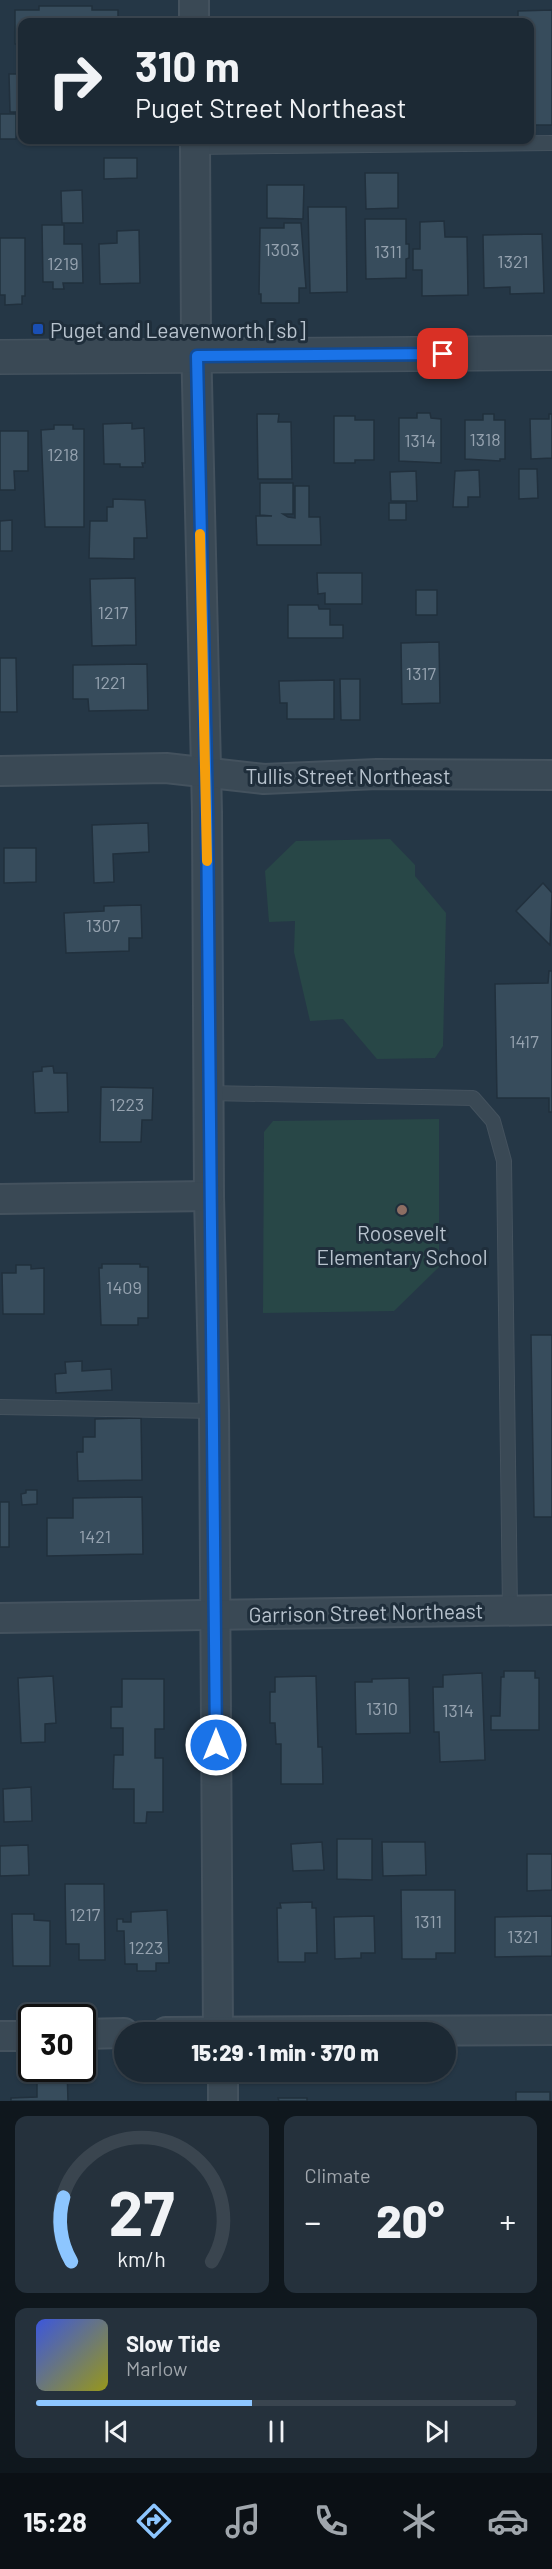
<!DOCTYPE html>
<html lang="en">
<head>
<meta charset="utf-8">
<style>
  :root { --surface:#1c2934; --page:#25313c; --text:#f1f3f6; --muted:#a0a6ac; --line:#3a454f; --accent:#8dc6ff }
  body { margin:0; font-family:Barlow,sans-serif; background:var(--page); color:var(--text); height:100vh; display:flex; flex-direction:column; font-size:22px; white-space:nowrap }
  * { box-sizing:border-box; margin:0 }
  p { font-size:20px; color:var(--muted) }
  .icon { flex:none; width:33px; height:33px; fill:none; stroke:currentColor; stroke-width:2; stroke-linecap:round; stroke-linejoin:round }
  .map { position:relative; height:2101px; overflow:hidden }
  .details { display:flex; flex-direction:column; gap:15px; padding:15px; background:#0f171d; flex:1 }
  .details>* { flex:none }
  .guide { position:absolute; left:18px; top:18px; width:516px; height:126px; border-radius:12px; box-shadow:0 2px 4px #0004,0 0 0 2px var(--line); background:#1c2934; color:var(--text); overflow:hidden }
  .speed { position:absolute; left:18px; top:2004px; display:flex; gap:12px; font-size:30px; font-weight:700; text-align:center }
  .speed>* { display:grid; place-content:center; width:78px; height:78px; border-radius:50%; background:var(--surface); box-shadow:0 2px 4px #0004,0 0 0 2px var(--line); line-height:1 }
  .speed .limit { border:3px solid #111; border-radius:9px; background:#fff; color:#111 }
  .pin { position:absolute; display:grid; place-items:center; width:51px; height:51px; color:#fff; margin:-26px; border-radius:12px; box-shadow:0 3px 9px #0006 }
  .me { position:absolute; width:66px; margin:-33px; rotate:0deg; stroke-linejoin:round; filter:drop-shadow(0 0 4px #0008) }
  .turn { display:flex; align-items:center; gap:21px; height:126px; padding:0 18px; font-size:27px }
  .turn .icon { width:78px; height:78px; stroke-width:2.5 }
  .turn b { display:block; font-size:42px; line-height:51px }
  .big { font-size:45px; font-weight:800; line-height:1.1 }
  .details .card { flex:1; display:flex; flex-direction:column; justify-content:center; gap:9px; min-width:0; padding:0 21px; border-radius:12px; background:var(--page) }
  .details .dial { align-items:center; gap:0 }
  .dial svg { height:156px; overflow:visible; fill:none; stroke:var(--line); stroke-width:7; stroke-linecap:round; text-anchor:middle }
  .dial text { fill:var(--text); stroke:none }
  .song { display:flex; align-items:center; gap:18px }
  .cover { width:72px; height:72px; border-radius:9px; background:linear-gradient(135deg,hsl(230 70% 55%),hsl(60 70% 35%)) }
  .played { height:6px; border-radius:3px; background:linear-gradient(90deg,var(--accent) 45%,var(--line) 45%) }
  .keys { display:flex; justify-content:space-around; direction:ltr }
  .heat { display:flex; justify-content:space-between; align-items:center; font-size:33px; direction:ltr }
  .details .tiles { flex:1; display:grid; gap:15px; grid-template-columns:1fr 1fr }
  .card:last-child { grid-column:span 2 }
  .trip { position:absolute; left:114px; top:2022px; width:342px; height:60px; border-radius:30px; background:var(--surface); box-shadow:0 2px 4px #0004,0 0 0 2px var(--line); font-weight:800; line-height:60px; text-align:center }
  .menu { display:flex; height:96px; justify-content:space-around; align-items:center; background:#0b1015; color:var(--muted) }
  .menu .icon { width:42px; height:42px }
  .menu .current { color:var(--accent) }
  .menu b { font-size:27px; color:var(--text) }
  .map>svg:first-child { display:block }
  .green { fill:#284747 }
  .building { fill:#374c5c; stroke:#21303d; stroke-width:1.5 }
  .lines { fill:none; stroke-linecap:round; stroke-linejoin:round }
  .service-casing { stroke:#44525e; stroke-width:16 }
  .minor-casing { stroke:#44525e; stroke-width:32 }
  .tertiary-casing { stroke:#44525e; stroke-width:36 }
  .service { stroke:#3a4955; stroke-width:14 }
  .minor { stroke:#3a4955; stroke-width:28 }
  .tertiary { stroke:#3a4955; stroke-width:33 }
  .route-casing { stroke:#114b97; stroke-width:15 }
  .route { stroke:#1a73e8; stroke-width:10 }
  .slow { stroke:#f59e0b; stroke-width:10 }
  .transit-dot { fill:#1a4fb4; stroke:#1f2e3b; stroke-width:2 }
  .education-dot { fill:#8d6e63; stroke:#1f2e3b; stroke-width:2 }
  .labels { text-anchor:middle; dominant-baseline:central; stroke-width:6; stroke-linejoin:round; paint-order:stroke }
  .number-label { font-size:18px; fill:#96a3b0 }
  .poi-label { font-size:21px; fill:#b8c3ce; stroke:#1f2e3b; text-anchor:start }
  .street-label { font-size:21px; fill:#b8c3ce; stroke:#1f2e3b }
</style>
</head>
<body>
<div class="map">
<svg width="552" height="2101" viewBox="0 0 552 2101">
  <rect width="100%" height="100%" fill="#253746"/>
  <g class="green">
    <polygon points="390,839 415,865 415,876 446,913 443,1046 435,1058 377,1059 343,1019 310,1021 294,952 295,921 269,922 265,871 296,841"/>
    <polygon points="439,1119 439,1267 394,1311 263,1313 264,1132 273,1121"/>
  </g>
  <g class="building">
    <polygon points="39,6 92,6 92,10 118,10 118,22 22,22 22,44 15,44 15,10 39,10"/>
    <polygon points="552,10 552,125 530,125 530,22 518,22 518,11"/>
    <polygon points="9,74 22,74 22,112 10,112"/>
    <rect x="0" y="114" width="16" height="25"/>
    <polygon points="104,158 137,158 137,178 104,179"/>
    <polygon points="365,173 398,173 398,208 366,209"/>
    <polygon points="267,185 304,185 303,219 267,218"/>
    <polygon points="82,190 83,223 62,223 61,191"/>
    <polygon points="308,207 346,207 347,292 310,293"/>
    <polygon points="365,219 406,219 406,244 409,244 409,258 406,259 406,278 366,279"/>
    <polygon points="444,221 445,237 467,237 468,295 422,296 422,270 413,270 413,249 420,249 420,222"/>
    <polygon points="284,223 301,223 306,288 299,288 299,303 261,303 261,294 259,294 260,228 284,228"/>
    <polygon points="42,225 64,225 64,244 82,244 83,283 63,283 64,289 53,289 53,282 43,282"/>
    <polygon points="139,230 140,283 100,284 99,244 117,243 117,231"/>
    <polygon points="542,234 544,293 510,294 510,287 484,288 483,235"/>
    <polygon points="0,238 25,238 25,296 22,296 22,304 5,305 5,295 0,295"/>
    <polygon points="417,413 430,413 431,418 441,419 441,463 399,461 399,418 417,418"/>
    <polygon points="257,414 279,414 278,422 291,422 292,479 258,479"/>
    <polygon points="483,414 494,414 494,420 505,420 505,459 500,459 500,461 465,459 465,420 483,420"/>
    <polygon points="549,414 552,414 552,458 531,459 530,419 549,419"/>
    <polygon points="334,416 355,416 355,420 374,420 374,460 355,460 355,463 334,463"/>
    <polygon points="132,423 132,429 144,428 145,463 142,463 143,467 120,467 120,464 104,464 103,424"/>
    <polygon points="54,425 73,425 73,429 84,429 84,527 45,527 41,430 54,429"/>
    <polygon points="0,431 28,431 28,471 14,471 15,490 0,490"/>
    <polygon points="519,469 537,469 538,498 519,499"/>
    <polygon points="479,470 480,497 468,497 468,507 453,507 455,471"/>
    <polygon points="416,471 417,501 391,501 390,472"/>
    <polygon points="260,483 293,483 293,514 283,514 288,517 295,518 295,486 309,486 309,517 320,517 321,545 257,545 256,516 272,516 260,515"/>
    <polygon points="113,499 145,500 147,538 134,538 134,559 89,558 90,521 107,521 107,507 113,507"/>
    <rect x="389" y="503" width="17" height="17"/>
    <polygon points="12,520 12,551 0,551 0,521"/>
    <polygon points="317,573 362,573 362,604 325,604 325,593 318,594"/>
    <polygon points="135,578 136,645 92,646 90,579"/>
    <rect x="416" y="590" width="21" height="25"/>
    <polygon points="288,605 318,605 319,609 330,609 330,625 343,625 343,638 288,638"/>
    <polygon points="439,642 440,703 402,704 401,643"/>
    <polygon points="0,658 16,658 17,712 0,712"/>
    <polygon points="147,664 148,710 89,711 88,699 73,699 73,665"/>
    <polygon points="340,679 360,679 360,720 341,720"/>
    <polygon points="334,680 334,719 287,719 287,703 280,703 279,681"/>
    <polygon points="148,823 149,852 113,854 114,882 94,883 92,825"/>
    <polygon points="4,848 36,848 36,882 4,883"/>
    <polygon points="543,883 552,893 550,945 516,911"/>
    <polygon points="141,905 142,938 129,938 129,951 66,953 64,913 104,911 104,906"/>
    <polygon points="549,971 552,971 552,1112 549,1112 549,1098 497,1098 495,984 548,983"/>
    <polygon points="53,1066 54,1073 67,1073 68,1112 35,1113 33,1072 42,1071 42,1067"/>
    <polygon points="101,1087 153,1088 152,1120 142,1120 141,1142 100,1142"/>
    <polygon points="102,1264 140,1264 140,1267 148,1267 148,1318 138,1318 138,1325 101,1325 99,1268 102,1268"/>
    <polygon points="16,1265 31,1265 31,1269 44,1268 44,1314 3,1314 2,1273 16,1273"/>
    <polygon points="531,1335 552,1335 552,1517 534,1517"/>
    <polygon points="82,1361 82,1371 111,1369 112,1390 56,1393 55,1374 66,1373 65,1362"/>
    <polygon points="141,1418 142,1480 78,1481 77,1452 83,1452 83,1437 95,1437 95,1419"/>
    <polygon points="26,1490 37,1490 37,1504 22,1505 21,1494 26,1493"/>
    <polygon points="142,1497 143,1554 47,1556 47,1518 73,1518 73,1498"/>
    <rect x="0" y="1502" width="9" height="45"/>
    <polygon points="504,1671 535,1671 535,1678 539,1678 539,1730 491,1730 491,1716 500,1716 501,1677 504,1677"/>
    <polygon points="482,1673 485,1760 440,1762 439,1732 434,1732 433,1687 443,1687 443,1675"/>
    <polygon points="53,1676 56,1723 45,1724 45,1742 21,1743 18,1678"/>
    <polygon points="316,1676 318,1747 322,1747 323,1784 281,1784 281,1744 276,1744 275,1723 270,1723 270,1692 275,1692 275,1677"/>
    <polygon points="409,1678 410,1733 356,1734 355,1682 372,1682 372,1679"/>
    <polygon points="122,1679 164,1679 164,1729 155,1729 155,1758 163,1758 163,1812 147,1812 146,1823 134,1823 134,1789 113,1789 114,1755 123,1755 123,1728 111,1728 111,1707 122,1707"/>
    <polygon points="31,1787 32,1821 4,1822 3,1789"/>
    <polygon points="337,1839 372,1839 372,1880 337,1879"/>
    <polygon points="322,1842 324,1870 293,1871 291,1844"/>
    <polygon points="382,1842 425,1842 426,1875 383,1876"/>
    <polygon points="28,1845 29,1875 0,1876 0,1846"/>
    <polygon points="527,1854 552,1854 552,1890 527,1891"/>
    <polygon points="65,1884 104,1884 105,1960 79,1960 79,1944 66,1944"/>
    <polygon points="401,1890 455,1890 455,1953 436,1953 436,1959 402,1959"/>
    <polygon points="312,1902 312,1908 316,1908 317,1953 305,1953 305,1962 278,1962 277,1908 281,1908 280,1903"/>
    <polygon points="167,1910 169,1963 156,1963 156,1971 137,1971 137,1964 125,1964 124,1931 117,1931 117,1919 123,1919 123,1922 131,1922 131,1912"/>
    <polygon points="12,1914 34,1914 34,1920 50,1921 50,1966 13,1966"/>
    <polygon points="374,1916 375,1953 361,1953 361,1958 335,1959 334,1917"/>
    <polygon points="552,1916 552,1956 495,1957 495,1917"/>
    <polygon points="37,2068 67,2068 68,2101 11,2101 11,2098 37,2097"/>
    <rect x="516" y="2092" width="34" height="9"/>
    <polygon points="278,2098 307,2098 307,2101 279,2101"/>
  </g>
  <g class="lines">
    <g class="service-casing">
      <g id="service">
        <polyline points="195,147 552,143"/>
        <polyline points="208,1093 473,1098 493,1121 504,1161 510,1610"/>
        <polyline points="0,1407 214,1411"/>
      </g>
    </g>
    <g class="minor-casing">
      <g id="minor">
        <polyline points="194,0 194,22"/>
        <polyline points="195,140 196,339 207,812 209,1196 214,1411 218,2032"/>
        <polyline points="0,771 166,768 264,779 377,774 552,775"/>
        <polyline points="0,1199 209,1196"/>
        <polyline points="0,1618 552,1610"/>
        <polyline points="166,2032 552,2030"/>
        <polyline points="82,2034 124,2033"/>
        <polyline points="0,2036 32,2036"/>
        <polyline points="223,2072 223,2101"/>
      </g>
    </g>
    <g class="tertiary-casing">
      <polyline id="tertiary" points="0,357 552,353"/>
    </g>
    <use href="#service" class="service"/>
    <use href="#minor" class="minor"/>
    <use href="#tertiary" class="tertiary"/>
  </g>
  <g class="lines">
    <g class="route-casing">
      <polyline id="route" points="216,1745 207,812 197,356 443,354"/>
    </g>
    <use href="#route" class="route"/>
    <polyline class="slow" points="200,534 207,861"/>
  </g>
  <rect class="transit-dot" x="32" y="323" width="12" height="12" rx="3"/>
  <circle class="education-dot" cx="402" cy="1210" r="6"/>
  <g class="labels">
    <g class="number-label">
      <text x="282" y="249">1303</text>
      <text x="388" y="251">1311</text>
      <text x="513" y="261">1321</text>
      <text x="63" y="263">1219</text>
      <text x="485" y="439">1318</text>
      <text x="420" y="440">1314</text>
      <text x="63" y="454">1218</text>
      <text x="113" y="612">1217</text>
      <text x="421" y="673">1317</text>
      <text x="110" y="682">1221</text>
      <text x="103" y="925">1307</text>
      <text x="524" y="1041">1417</text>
      <text x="127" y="1104">1223</text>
      <text x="124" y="1287">1409</text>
      <text x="95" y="1536">1421</text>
      <text x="382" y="1708">1310</text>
      <text x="458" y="1710">1314</text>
      <text x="85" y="1914">1217</text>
      <text x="428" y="1921">1311</text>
      <text x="523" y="1936">1321</text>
      <text x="146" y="1947">1223</text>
    </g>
    <g class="poi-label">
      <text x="50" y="329">Puget and Leavenworth [sb]</text>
      <text x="402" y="1232" text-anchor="middle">Roosevelt<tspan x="402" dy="24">Elementary School</tspan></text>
    </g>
    <g class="street-label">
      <text x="348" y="775">Tullis Street Northeast</text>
      <text transform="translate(366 1612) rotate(-1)">Garrison Street Northeast</text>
    </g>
  </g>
</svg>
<div class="speed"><div class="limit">30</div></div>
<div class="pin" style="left:443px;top:354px;background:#d93025"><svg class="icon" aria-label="arrive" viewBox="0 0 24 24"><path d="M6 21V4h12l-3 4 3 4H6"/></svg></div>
<svg class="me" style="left:216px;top:1745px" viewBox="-20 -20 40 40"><circle r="17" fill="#1a73e8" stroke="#fff" stroke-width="3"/><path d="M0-11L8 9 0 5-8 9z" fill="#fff"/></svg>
<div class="trip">15:29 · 1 min · 370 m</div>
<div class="guide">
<div class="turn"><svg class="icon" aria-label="right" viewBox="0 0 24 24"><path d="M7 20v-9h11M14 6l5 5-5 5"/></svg><div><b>310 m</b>Puget Street Northeast</div></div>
</div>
</div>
<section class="details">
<div class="tiles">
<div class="card dial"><svg viewBox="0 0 100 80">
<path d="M14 69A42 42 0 1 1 86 69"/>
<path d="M14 69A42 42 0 0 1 10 36" stroke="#8dc6ff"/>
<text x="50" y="56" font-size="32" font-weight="700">27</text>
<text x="50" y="72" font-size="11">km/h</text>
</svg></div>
<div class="card"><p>Climate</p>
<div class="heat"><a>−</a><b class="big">20°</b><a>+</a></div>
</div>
<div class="card">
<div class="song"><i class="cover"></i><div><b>Slow Tide</b><p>Marlow</p></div></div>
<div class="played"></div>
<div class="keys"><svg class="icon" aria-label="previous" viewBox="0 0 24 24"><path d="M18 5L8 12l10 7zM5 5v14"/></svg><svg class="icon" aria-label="pause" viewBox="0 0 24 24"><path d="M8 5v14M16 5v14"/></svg><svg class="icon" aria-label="next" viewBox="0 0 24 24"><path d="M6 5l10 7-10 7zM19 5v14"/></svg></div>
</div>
</div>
</section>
<nav class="menu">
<b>15:28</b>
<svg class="icon current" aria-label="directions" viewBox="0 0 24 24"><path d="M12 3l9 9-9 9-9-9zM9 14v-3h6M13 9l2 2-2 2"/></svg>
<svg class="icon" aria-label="music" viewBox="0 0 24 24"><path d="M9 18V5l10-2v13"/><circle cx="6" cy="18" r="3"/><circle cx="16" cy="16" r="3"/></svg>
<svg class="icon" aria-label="phone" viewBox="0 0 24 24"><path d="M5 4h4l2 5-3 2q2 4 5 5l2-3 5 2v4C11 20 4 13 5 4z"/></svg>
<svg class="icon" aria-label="climate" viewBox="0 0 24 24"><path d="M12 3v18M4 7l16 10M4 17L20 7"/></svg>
<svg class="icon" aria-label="car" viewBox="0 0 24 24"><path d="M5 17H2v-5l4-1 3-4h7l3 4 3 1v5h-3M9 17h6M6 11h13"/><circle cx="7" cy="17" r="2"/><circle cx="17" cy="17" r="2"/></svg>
</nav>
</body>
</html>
